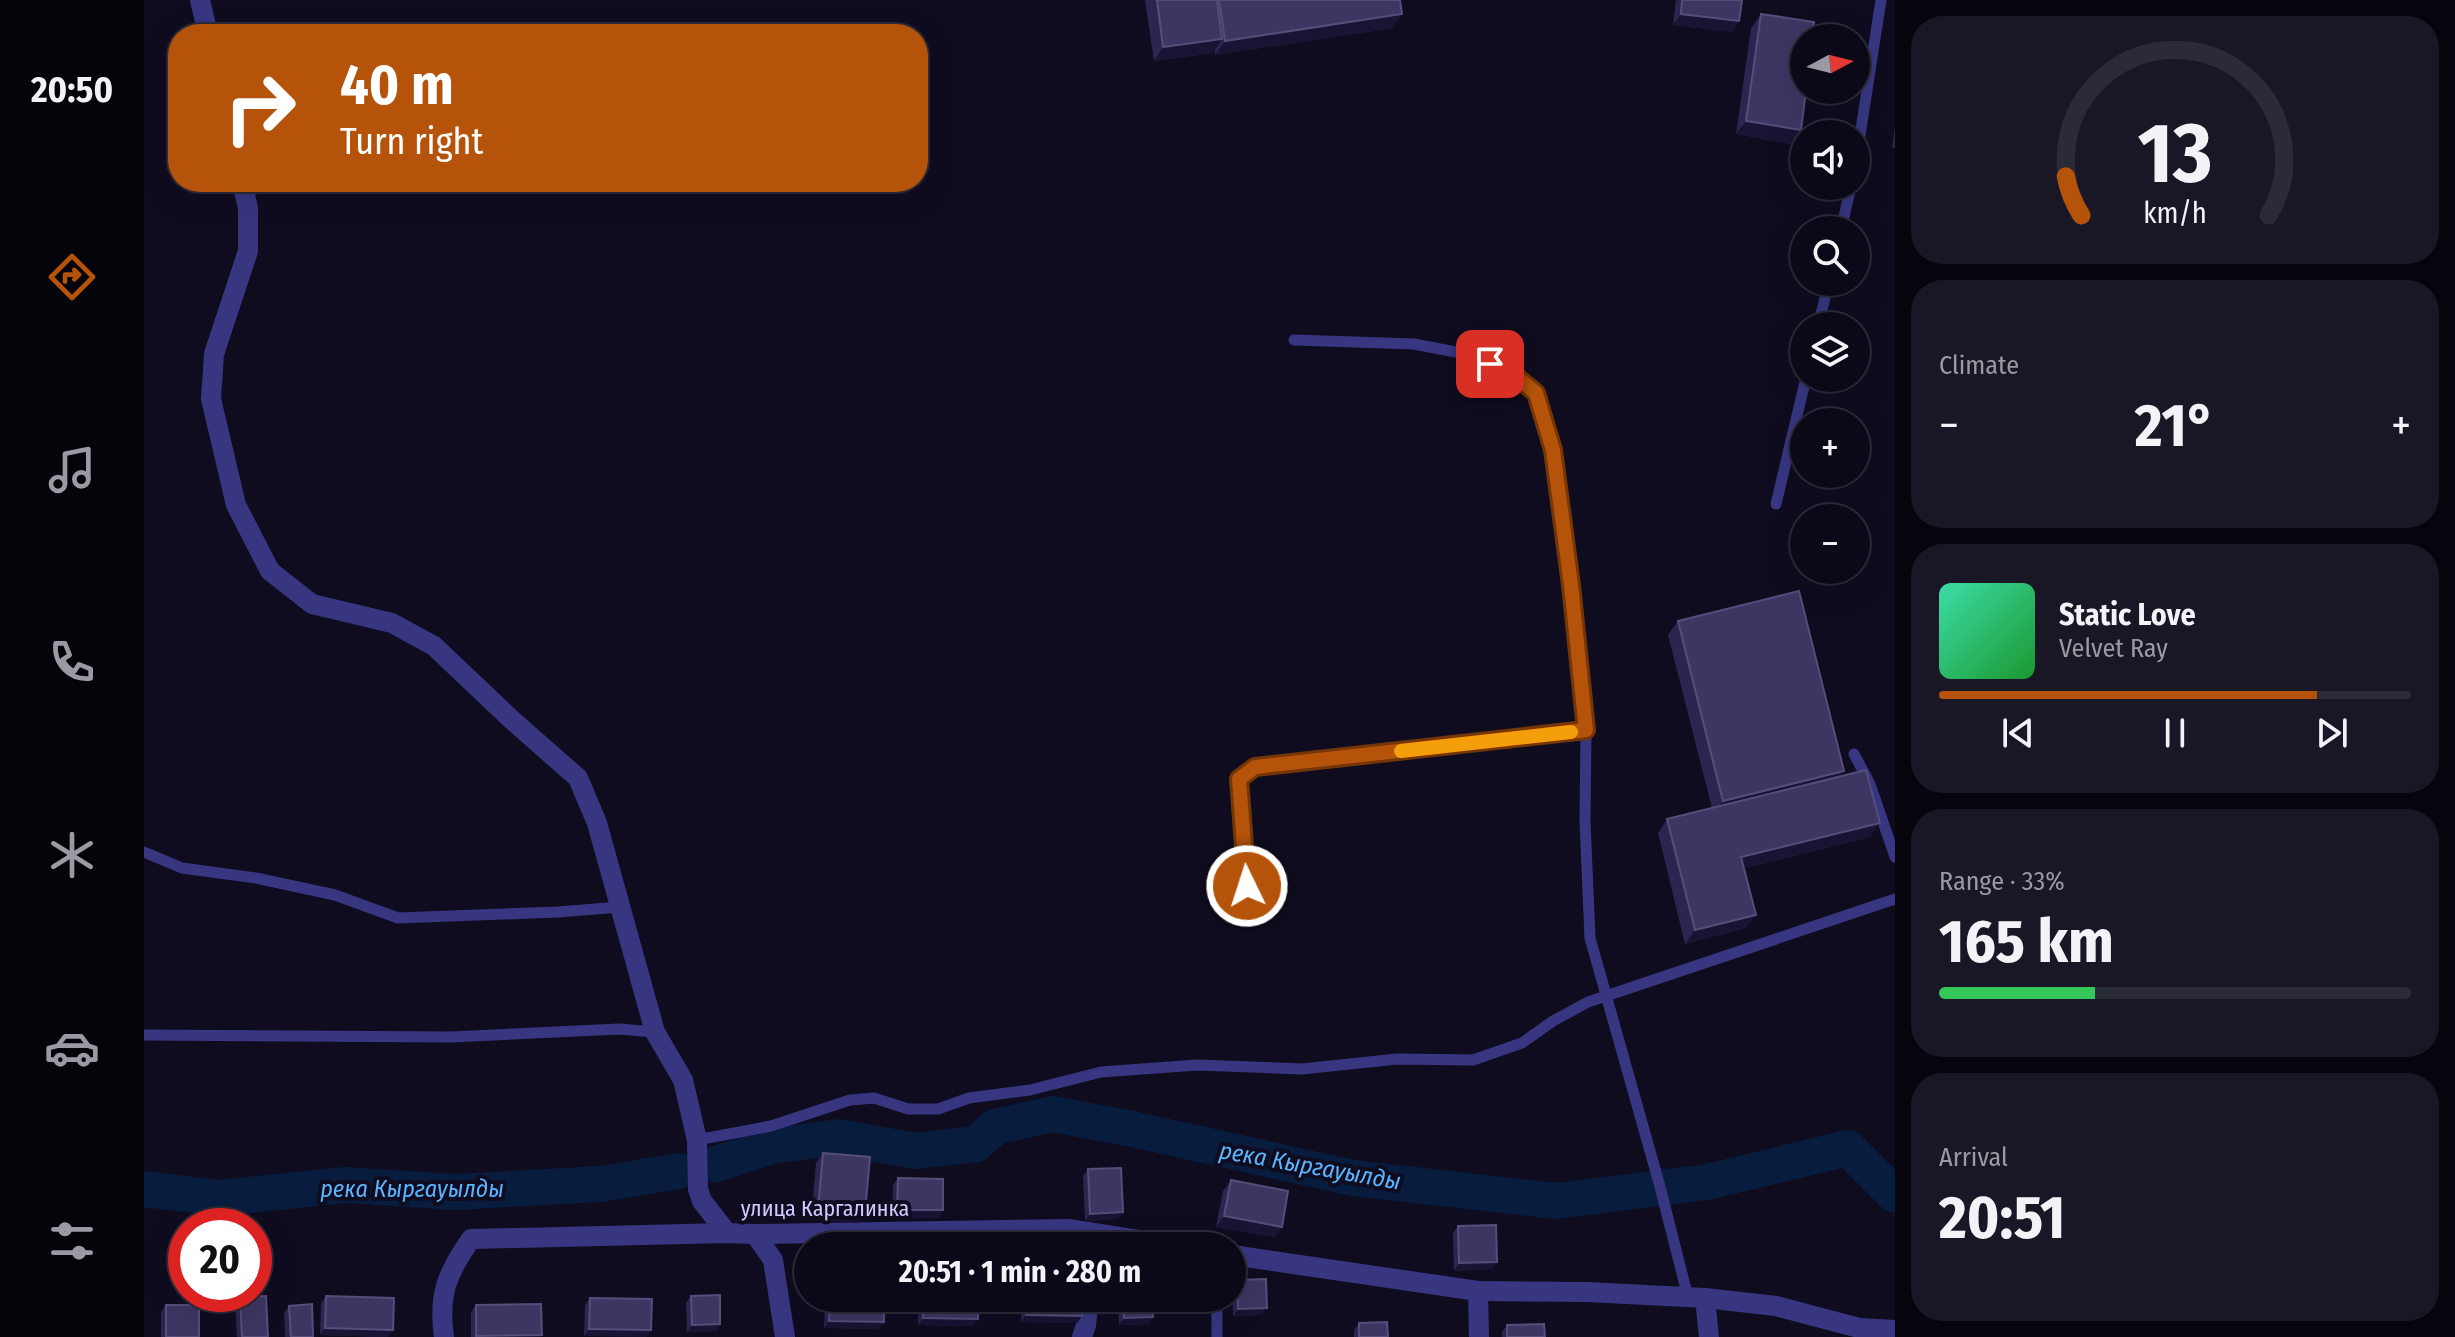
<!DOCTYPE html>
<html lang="en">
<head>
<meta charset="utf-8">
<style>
  :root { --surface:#0b0918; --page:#191725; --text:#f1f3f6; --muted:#9a9aa2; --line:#2b2a37; --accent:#b45309 }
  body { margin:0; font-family:"Fira Sans Condensed",sans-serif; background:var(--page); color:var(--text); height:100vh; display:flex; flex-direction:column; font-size:30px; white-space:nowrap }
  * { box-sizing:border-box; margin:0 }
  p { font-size:26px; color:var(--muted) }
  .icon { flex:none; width:44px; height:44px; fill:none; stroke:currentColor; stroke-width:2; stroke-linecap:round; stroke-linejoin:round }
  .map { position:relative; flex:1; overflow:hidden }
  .drawer { display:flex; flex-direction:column; gap:16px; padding:16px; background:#06050d; width:560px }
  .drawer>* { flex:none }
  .banner { position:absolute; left:24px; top:24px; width:760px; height:168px; border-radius:32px; box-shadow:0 8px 32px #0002,0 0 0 2px var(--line); background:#b45309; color:#fff; overflow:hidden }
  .needle { width:52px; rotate:83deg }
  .buttons { position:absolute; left:1646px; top:24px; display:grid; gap:16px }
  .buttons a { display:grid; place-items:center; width:80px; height:80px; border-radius:50%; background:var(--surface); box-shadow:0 8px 32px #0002,0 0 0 2px var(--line); font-size:40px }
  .speed { position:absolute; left:24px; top:1208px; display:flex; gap:16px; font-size:40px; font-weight:700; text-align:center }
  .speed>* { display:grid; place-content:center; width:104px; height:104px; border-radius:50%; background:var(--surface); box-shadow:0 8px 32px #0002,0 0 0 2px var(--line); line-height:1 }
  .speed .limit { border:12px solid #d22; background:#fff; color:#111 }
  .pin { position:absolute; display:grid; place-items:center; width:68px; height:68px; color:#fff; margin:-34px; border-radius:16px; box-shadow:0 4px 12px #0006 }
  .me { position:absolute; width:88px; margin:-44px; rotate:356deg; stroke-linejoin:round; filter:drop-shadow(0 0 6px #0008) }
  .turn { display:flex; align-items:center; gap:28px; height:168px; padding:0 40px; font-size:36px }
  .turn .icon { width:104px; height:104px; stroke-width:2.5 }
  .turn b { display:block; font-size:56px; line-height:68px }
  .big { font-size:60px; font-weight:700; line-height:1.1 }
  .drawer .card { flex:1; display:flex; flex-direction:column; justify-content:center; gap:12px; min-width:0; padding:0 28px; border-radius:32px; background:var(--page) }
  .drawer .dial { align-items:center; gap:0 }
  .dial svg { height:208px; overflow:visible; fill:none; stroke:var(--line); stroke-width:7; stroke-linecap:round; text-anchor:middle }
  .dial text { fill:var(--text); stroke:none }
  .song { display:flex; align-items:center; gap:24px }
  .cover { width:96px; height:96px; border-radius:12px; background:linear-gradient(135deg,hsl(160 70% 55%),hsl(130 70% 35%)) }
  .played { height:8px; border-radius:4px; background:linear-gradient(90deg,var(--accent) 80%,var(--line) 80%) }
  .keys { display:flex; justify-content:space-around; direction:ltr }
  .heat { display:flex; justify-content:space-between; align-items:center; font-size:44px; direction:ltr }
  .charge { height:12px; border-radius:6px; background:linear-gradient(90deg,#34c759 33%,var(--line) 0) }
  .trip { position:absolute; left:650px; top:1232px; width:452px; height:80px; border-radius:40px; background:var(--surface); box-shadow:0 8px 32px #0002,0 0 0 2px var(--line); font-weight:700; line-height:80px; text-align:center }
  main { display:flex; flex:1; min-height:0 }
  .menu { display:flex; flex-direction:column; width:144px; justify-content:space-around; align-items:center; background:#04040a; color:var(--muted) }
  .menu .icon { width:56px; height:56px }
  .menu .active { color:var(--accent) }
  .menu b { font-size:36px; color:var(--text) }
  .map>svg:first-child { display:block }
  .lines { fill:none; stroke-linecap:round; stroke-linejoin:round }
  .river { stroke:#081c3e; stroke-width:36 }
  .service { stroke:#383681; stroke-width:11 }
  .minor { stroke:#383681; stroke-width:20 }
  .wall { fill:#2c254f }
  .shaded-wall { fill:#191334 }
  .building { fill:#3e3662; stroke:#554e7b; stroke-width:2 }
  .route-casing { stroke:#753606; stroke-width:20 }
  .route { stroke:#b45309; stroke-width:14 }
  .slow { stroke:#f59e0b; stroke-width:14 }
  .labels { text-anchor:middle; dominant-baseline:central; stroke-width:8; stroke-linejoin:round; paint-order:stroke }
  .street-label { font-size:22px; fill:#d1cbff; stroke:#0f0c20 }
  .water-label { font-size:24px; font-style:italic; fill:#59b4ff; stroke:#0f0c20 }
</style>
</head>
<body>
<main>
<nav class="menu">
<b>20:50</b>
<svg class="icon active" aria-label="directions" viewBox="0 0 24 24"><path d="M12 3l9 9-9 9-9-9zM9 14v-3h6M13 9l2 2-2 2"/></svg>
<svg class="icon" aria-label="music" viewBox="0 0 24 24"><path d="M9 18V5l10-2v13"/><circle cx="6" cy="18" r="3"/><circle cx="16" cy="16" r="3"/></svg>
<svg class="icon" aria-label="phone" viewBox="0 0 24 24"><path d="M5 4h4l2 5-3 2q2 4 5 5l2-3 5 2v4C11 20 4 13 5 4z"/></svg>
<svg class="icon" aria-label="climate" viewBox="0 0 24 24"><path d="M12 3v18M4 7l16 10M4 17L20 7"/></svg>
<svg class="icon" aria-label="car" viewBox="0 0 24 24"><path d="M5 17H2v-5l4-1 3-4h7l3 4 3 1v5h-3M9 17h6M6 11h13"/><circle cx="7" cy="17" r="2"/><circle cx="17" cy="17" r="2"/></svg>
<svg class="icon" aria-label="filters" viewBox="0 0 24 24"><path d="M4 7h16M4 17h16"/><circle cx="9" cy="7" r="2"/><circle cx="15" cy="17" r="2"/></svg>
</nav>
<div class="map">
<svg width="1751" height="1337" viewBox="0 0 1751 1337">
  <rect width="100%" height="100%" fill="#0f0c20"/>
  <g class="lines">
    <g class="river">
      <polyline points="572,1164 628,1146 695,1137 771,1151 832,1144 851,1127 909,1114 988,1129 1209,1178 1412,1201 1563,1182 1704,1148 1751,1195"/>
      <polyline points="0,1189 75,1198 202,1185 311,1192 457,1184 535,1171"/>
    </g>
    <g class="service">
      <polyline points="1712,161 1737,0"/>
      <polyline points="1697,230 1707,186"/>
      <polyline points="1674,326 1685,282"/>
      <polyline points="1150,340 1270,344 1317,353 1369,374 1392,393 1409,450 1427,585 1442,730 1441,822 1446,938 1515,1183 1544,1297"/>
      <polyline points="1632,504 1662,378"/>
      <polyline points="1710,754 1726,784 1751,857"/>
      <polyline points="0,852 38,868 112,878 191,895 254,918 414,912 476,907"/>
      <polyline points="1103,886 1095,779 1111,767 1442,730"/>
      <polyline points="0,1035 307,1037 475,1029 511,1032"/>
      <polyline points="553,1140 627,1126 706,1100 730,1098 764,1109 794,1109 825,1098 886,1090 957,1072 1053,1065 1158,1069 1253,1059 1329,1060 1378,1043 1409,1021 1444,1002 1751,899"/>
      <polyline points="1073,1337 1073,1298"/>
    </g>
    <g class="minor">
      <polyline points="56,0 64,34"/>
      <polyline points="98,182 104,208 104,251 70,354 67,399 92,505 126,571 168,604 248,623 290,646 368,720 434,778 453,823 511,1032 539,1080 553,1140 554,1189 558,1201 583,1233"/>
      <polyline points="611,1234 629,1260 641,1337"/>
      <polyline points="1088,1255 1334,1291 1335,1337"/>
      <polyline points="1334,1291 1443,1292 1561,1298 1632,1306 1715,1328 1751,1330"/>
      <polyline points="1561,1298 1565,1337"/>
      <path d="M 300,1337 C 294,1295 303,1273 327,1239 L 583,1233 L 611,1234 L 924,1229 L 1033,1246"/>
      <polyline points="938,1337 942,1325 945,1298"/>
    </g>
  </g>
  <g class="wall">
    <polygon points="1001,0 1073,0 1073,2 1074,0 1249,28 1071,55 1071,50 1069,53 1010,61"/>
    <polygon points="1532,0 1598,0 1595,21 1588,32 1529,25"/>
    <polygon points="1617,14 1657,130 1647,144 1592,134 1607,28"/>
    <polygon points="1751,125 1751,148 1748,148"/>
    <polygon points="1534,621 1696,776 1736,823 1726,837 1600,868 1602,928 1541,944 1514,833 1523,819 1568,808 1524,635"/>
    <polygon points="679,1153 714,1223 667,1219 672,1163"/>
    <polygon points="944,1169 979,1212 974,1219 941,1221 939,1176"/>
    <polygon points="754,1178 799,1210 794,1218 748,1217 749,1185"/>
    <polygon points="1087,1180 1138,1227 1130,1237 1072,1227 1079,1191"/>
    <polygon points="1314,1226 1348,1269 1310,1271 1309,1233"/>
    <polygon points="1093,1280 1118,1315 1089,1316 1088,1287"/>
    <polygon points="182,1296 244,1337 176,1335 177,1303"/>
    <polygon points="547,1296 576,1324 572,1331 543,1332 542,1303"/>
    <polygon points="96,1297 124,1337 93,1337 91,1304"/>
    <polygon points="446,1298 507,1330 440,1336 441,1305"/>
    <polygon points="681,1298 740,1298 735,1329 680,1328"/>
    <polygon points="775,1298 834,1298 829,1326 774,1325"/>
    <polygon points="878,1298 938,1298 938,1316 933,1323 877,1322"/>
    <polygon points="974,1298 1008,1298 1009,1317 1004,1324 975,1325"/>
    <polygon points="22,1305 55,1337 17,1337 17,1312"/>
    <polygon points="332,1305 398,1335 397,1337 327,1337 327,1312"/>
    <polygon points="145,1306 169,1337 141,1337 140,1313"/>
    <polygon points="1215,1323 1244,1337 1210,1337 1210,1330"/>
    <polygon points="1363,1325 1401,1337 1358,1337 1358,1332"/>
  </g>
  <g class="shaded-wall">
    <polygon points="1258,14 1249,28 1071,55 1081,41"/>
    <polygon points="1537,14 1595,21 1588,32 1529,25"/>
    <polygon points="1078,39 1069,53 1010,61 1019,47"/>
    <polygon points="1602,121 1657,130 1647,144 1592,134"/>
    <polygon points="1700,771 1690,785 1569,815 1579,801"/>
    <polygon points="1736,823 1726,837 1587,871 1597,857"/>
    <polygon points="1612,915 1602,928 1541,944 1551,930"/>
    <polygon points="674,1208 721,1212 714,1223 667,1219"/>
    <polygon points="753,1210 799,1210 794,1218 748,1217"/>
    <polygon points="979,1212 974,1219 941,1221 946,1214"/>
    <polygon points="1080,1216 1138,1227 1130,1237 1072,1227"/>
    <polygon points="1353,1262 1348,1269 1310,1271 1315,1263"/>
    <polygon points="1123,1308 1118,1315 1089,1316 1094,1309"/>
    <polygon points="882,1315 938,1316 933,1323 877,1322"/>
    <polygon points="1009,1317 1004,1324 975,1325 980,1318"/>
    <polygon points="779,1318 834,1319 829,1326 774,1325"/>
    <polygon points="685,1321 740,1322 735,1329 680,1328"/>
    <polygon points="576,1324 572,1331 543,1332 548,1325"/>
    <polygon points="181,1328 249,1330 244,1337 176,1335"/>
    <polygon points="445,1329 507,1330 502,1337 440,1336"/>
    <polygon points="398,1335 397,1337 332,1337 332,1336"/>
  </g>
  <g class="building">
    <polygon points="1013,0 1073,0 1078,39 1019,47"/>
    <polygon points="1075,0 1256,0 1258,14 1081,41"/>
    <polygon points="1538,0 1598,0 1595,21 1537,14"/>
    <polygon points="1617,14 1670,22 1668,38 1660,38 1660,90 1662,90 1657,130 1602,121"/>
    <polygon points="1655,591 1700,771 1579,801 1534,621"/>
    <polygon points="1722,770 1736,823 1597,857 1612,915 1551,930 1523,819"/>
    <polygon points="679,1153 726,1157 721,1212 674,1208"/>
    <polygon points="977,1168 979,1212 946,1214 944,1169"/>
    <polygon points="754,1178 799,1179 799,1210 753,1210"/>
    <polygon points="1087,1180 1144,1191 1138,1227 1080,1216"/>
    <polygon points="1352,1225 1353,1262 1315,1263 1314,1226"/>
    <polygon points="1122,1279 1123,1308 1094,1309 1093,1280"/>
    <polygon points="576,1295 576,1324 548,1325 547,1296"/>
    <polygon points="122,1296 124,1337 98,1337 96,1297"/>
    <polygon points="182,1296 250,1298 249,1330 181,1328"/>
    <polygon points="446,1298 508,1299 507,1330 445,1329"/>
    <polygon points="686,1298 740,1298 740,1322 685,1321"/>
    <polygon points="780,1298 834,1298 834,1319 779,1318"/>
    <polygon points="882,1298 938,1298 938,1316 882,1315"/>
    <polygon points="979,1298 1008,1298 1009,1317 980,1318"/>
    <polygon points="168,1304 169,1337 147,1337 145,1306"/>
    <polygon points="397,1304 398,1335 332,1336 332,1305"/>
    <rect x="22" y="1305" width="33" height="32"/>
    <polygon points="1243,1322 1244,1337 1215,1337 1215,1323"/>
    <polygon points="1400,1324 1401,1337 1363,1337 1363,1325"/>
  </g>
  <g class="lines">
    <g class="route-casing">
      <polyline id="route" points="1103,886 1095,779 1111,767 1442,730 1427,585 1409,450 1392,393 1369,374 1346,364"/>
    </g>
    <use href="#route" class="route"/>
    <polyline class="slow" points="1257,751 1427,732"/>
  </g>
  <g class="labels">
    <g class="street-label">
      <text x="681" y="1208">улица Каргалинка</text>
    </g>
    <g class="water-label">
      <text transform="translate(1166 1166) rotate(10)">река Кыргауылды</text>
      <text x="268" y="1189">река Кыргауылды</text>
    </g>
  </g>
</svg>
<div class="buttons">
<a><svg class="needle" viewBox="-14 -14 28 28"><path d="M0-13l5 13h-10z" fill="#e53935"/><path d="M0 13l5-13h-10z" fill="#9a9aa2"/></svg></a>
<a><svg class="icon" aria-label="sound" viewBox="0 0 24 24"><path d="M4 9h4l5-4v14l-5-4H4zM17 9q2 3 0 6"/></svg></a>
<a><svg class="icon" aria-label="search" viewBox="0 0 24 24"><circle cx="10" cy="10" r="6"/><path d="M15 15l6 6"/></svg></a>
<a><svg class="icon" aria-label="layers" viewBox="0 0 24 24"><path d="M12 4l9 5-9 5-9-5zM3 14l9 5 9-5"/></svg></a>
<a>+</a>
<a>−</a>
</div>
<div class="speed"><div class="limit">20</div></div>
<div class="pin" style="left:1346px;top:364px;background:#d93025"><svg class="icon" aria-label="arrive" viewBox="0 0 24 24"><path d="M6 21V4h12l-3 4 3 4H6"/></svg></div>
<svg class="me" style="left:1103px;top:886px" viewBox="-20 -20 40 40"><circle r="17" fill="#b45309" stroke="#fff" stroke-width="3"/><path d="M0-11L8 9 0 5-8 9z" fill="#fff"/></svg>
<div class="trip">20:51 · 1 min · 280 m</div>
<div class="banner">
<div class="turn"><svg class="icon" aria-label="right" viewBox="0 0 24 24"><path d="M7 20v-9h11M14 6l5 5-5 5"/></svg><div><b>40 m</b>Turn right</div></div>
</div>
</div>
<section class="drawer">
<div class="card dial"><svg viewBox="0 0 100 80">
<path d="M14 69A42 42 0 1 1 86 69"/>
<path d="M14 69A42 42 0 0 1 8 54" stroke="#b45309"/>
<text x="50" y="56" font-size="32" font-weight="700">13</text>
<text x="50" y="72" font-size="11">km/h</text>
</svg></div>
<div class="card"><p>Climate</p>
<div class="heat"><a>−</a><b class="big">21°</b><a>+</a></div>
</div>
<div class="card">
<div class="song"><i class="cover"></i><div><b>Static Love</b><p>Velvet Ray</p></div></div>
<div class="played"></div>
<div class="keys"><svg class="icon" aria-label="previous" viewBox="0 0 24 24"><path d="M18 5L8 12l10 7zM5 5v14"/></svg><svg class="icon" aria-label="pause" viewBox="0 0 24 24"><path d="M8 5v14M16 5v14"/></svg><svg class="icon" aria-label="next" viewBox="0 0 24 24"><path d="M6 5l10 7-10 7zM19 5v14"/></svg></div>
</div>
<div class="card"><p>Range · 33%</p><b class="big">165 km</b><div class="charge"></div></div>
<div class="card"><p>Arrival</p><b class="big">20:51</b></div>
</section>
</main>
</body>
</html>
